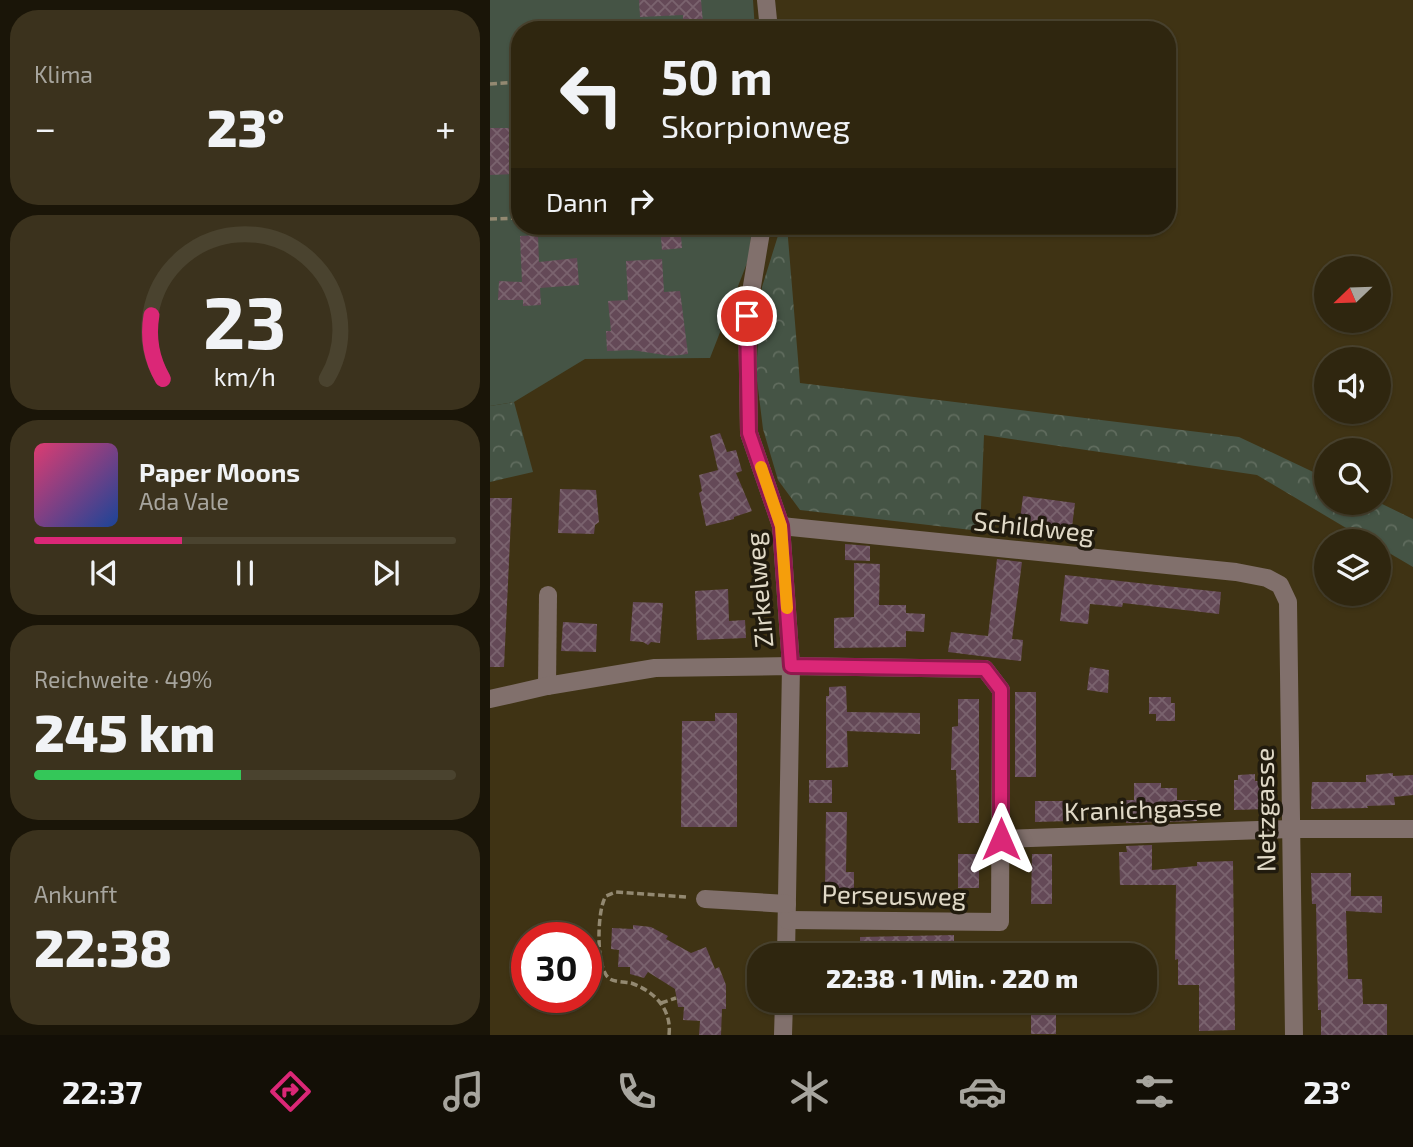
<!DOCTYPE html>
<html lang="de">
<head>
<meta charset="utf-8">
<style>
  :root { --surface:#2f260f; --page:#3b321d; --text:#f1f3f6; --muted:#a7a59e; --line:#4a432f; --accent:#db2777 }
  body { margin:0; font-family:"Exo 2",sans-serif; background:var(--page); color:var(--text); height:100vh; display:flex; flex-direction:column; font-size:26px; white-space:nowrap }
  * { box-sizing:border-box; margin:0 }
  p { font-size:23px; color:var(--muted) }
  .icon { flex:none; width:38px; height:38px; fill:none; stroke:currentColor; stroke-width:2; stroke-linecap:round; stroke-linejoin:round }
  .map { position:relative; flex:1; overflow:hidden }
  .details { display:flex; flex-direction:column; gap:10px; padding:10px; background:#1a1508; width:490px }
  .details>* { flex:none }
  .top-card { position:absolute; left:21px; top:21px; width:665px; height:214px; border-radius:28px; box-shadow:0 2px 5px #0004,0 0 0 2px var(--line); background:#2f260f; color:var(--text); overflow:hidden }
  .needle { width:46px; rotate:247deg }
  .tools { position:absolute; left:824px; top:256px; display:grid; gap:14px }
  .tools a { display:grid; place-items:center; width:77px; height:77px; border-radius:50%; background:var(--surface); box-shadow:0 2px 5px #0004,0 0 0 2px var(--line); font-size:35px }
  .speed { position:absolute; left:21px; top:922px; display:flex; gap:14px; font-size:35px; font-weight:700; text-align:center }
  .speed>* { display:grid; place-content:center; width:91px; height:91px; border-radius:50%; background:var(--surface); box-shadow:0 2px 5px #0004,0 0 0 2px var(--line); line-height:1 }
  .speed .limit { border:10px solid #d22; background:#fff; color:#111 }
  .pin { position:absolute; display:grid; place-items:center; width:60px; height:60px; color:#fff; margin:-30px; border:4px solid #fff; border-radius:50%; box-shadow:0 2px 7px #0007 }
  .me { position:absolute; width:77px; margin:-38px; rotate:0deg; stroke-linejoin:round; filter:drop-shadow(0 0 5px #0008) }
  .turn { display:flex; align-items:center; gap:24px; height:147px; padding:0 35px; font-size:32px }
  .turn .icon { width:91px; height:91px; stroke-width:2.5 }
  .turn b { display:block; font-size:49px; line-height:60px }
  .then { display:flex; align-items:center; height:66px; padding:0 35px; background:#0003; gap:14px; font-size:26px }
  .big { font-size:52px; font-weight:800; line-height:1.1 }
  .details .widget { flex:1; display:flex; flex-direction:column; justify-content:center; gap:10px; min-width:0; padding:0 24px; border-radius:28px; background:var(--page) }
  .details .dial { align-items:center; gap:0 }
  .dial svg { height:182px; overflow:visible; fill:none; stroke:var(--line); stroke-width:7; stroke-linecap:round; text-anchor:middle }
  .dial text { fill:var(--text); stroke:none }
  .song { display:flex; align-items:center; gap:21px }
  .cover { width:84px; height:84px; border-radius:10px; background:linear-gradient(135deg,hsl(340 70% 55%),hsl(220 70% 35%)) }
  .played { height:7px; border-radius:4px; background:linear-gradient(90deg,var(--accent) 35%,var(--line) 35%) }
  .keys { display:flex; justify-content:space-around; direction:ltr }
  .heat { display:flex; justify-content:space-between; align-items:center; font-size:38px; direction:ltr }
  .charge { height:10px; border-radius:5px; background:linear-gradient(90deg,#34c759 49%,var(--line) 0) }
  .trip { position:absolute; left:257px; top:943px; width:410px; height:70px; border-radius:28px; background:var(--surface); box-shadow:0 2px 5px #0004,0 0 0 2px var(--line); font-weight:800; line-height:70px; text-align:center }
  .tabs { display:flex; height:112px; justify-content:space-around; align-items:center; background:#130f06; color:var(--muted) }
  .tabs .icon { width:49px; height:49px }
  .tabs .active { color:var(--accent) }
  .tabs b { font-size:32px; color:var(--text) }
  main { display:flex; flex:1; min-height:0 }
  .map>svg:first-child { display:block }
  .forest { fill:url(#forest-crowns) }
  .garden { fill:#455445 }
  .building { fill:url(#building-cross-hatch) }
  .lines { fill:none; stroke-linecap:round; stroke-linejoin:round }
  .path { stroke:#938971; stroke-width:3.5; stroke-dasharray:7 3.5; stroke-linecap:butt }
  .minor { stroke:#81706c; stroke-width:18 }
  .route-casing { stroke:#8e194d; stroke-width:18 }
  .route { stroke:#db2777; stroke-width:12 }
  .slow { stroke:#f59e0b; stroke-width:12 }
  .labels { text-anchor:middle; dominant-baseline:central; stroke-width:7; stroke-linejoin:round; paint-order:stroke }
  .street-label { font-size:26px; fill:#e0d9c7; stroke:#211b0e }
</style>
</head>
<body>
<main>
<section class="details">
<div class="widget"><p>Klima</p>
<div class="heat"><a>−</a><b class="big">23°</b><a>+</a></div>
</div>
<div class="widget dial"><svg viewBox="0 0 100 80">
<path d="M14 69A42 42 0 1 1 86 69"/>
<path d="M14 69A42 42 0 0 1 9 41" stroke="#db2777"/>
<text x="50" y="56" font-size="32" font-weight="700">23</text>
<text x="50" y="72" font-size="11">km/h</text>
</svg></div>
<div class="widget">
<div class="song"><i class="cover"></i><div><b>Paper Moons</b><p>Ada Vale</p></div></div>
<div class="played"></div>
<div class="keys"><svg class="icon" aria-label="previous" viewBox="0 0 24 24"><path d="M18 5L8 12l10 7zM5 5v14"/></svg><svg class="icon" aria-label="pause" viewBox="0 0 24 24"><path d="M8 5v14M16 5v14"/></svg><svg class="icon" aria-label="next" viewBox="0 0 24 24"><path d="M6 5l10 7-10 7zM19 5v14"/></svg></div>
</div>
<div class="widget"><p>Reichweite · 49%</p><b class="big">245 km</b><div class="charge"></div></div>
<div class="widget"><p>Ankunft</p><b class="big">22:38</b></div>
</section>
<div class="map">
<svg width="923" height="1035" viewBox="0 0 923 1035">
  <defs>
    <pattern id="forest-crowns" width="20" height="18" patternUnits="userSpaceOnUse" patternTransform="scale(1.75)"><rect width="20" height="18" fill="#455445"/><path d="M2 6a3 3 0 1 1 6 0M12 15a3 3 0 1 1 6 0" fill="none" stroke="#606c5e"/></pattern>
    <pattern id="building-cross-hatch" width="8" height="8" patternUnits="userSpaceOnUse" patternTransform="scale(1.75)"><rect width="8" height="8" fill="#644957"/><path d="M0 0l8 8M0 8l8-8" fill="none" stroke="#7a636e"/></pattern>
  </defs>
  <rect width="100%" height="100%" fill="#3f3314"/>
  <g class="forest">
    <polygon points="291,226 297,226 310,383 749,437 836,478 836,502 888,502 923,519 923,567 889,547 889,541 878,541 767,475 494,435 490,531 310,510 288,480 273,429 266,372 272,287"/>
    <polygon points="24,402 43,472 0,482 0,406"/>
  </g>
  <polygon class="garden" points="0,0 263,0 265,30 30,30 30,226 262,226 259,258 220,358 95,359 24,402 0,406"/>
  <g class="building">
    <polygon points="149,0 211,0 213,23 193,24 193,15 150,17"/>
    <polygon points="0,128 30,128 29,174 0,175"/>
    <polygon points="170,226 190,226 192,248 172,250"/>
    <polygon points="48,235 49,262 87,258 89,285 50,288 51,305 33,306 33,300 8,300 9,281 32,282 30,236"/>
    <polygon points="172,259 174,292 190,291 198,354 181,356 142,350 117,351 116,331 121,331 118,301 138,300 136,261"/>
    <polygon points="230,433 237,452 246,450 252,471 246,473 262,511 244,517 244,519 216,526 209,493 212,491 209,475 228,470 220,436"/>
    <polygon points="70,489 106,490 109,522 105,525 104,534 68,533"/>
    <polygon points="533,496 585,503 581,535 529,528"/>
    <polygon points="0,498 22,498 14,667 0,667"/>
    <polygon points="355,544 380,546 380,561 355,560"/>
    <polygon points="507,559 532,562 522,639 533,640 531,661 458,652 461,632 498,636"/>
    <polygon points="364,563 390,564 389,605 416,605 416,613 435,614 434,632 416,631 416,647 344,648 344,618 364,617"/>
    <polygon points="575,575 731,592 729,614 633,603 632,607 600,604 598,624 570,621"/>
    <polygon points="238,589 239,621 255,620 256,638 207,640 205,591"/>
    <polygon points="143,602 173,603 170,643 161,642 158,645 153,642 140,641"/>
    <polygon points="73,622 107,624 106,652 71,651"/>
    <polygon points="600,667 619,670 618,693 597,690"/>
    <polygon points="356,686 357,712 430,713 430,734 357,731 358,767 336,768 336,696 339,696 339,687"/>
    <rect x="525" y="692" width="21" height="85"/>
    <polygon points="659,697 681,697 681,703 685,703 685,721 666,721 666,714 659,714"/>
    <polygon points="468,699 489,699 489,823 468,823 466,770 461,770 462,727 468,726"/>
    <polygon points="225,713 247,713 247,827 191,827 192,721 225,721"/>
    <polygon points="903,773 903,776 923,775 923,795 904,797 905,805 877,806 878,808 821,809 822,782 876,782 876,775"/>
    <polygon points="765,774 765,781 779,781 779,809 744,810 744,780 748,780 748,775"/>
    <rect x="319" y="780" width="23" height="23"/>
    <polygon points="644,783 671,783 671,788 687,788 687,800 707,800 707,821 636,823 636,800 644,800"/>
    <polygon points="545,801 581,801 581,821 545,822"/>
    <polygon points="336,812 357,812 356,872 364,872 364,890 335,890"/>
    <polygon points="662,845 662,870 707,866 707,862 743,861 745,1030 709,1031 709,985 688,985 688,959 685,960 686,885 630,885 629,852 637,852 636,846"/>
    <rect x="468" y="854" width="21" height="34"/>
    <polygon points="542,854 562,854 562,904 541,904"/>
    <polygon points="821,873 861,873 861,896 892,896 892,913 856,911 858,979 872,979 873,1004 897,1004 897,1035 831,1035 831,1010 828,1010 826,904 822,904"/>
    <polygon points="143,925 161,927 178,936 176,939 201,953 216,947 225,969 229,967 236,985 236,1009 232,1009 231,1035 209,1035 210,1021 193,1020 194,1007 188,1007 185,989 158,972 154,978 140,974 140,967 128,967 129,950 121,949 122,928 143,929"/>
    <polygon points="464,935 464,956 370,956 370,937"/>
    <rect x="541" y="1001" width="25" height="33"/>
  </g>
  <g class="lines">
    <g class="path">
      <polyline points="0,84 30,82"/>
      <polyline points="0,219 30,218"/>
      <polyline points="171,1003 186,998"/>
      <path d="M 179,1035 C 182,1009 164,991 141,983 C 135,982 125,982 120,979 C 105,970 107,908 116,896 L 126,892 L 197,897"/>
    </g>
    <g class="minor">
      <polyline points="276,0 279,30"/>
      <polyline points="272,226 257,316 259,433 291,526 301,666 296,956"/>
      <polyline points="291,526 746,572 777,578 790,585 798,602 804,1035"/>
      <polyline points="57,686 58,595"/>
      <polyline points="0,699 57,686 165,668 301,666 495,669 511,690 510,922 297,920"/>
      <polyline points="511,839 800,829 923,829"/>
      <polyline points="215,899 297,904"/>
      <polyline points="293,1035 294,1001"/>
    </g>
  </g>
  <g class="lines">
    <g class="route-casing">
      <polyline id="route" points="257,316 259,433 291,526 301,666 495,669 511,690 511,839"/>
    </g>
    <use href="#route" class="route"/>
    <polyline class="slow" points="271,467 291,526 297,608"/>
  </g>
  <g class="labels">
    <g class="street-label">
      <text transform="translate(544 526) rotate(6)">Schildweg</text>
      <text transform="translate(268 590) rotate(-95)">Zirkelweg</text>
      <text transform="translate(653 808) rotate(-2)">Kranichgasse</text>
      <text transform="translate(774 810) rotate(-91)">Netzgasse</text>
      <text transform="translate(404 894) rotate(1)">Perseusweg</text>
    </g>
  </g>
</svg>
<div class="tools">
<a><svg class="needle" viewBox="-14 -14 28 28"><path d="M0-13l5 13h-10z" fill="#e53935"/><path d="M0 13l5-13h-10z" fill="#a7a59e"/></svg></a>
<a><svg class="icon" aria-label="sound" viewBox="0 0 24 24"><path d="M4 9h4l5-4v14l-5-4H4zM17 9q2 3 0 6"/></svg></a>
<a><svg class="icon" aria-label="search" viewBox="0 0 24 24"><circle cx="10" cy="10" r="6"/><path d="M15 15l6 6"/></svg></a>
<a><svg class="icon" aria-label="layers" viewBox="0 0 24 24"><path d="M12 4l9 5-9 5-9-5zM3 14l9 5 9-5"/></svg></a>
</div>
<div class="speed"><div class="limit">30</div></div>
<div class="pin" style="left:257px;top:316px;background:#d93025"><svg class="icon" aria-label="arrive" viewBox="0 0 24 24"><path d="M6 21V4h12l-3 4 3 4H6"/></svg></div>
<svg class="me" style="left:511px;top:839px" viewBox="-20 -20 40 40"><path d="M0-17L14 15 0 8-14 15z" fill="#db2777" stroke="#fff" stroke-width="4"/></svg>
<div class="trip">22:38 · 1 Min. · 220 m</div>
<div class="top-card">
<div class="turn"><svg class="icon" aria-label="left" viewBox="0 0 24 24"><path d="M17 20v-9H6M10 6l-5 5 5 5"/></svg><div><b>50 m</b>Skorpionweg</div></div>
<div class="then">Dann<svg class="icon" aria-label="right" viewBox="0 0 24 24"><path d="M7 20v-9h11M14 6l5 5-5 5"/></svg></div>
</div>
</div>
</main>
<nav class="tabs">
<b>22:37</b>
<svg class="icon active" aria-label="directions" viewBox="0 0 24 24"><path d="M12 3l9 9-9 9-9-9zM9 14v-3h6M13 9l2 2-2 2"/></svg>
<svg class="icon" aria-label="music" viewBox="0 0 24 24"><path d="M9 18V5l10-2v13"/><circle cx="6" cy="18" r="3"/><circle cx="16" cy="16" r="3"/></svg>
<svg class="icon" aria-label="phone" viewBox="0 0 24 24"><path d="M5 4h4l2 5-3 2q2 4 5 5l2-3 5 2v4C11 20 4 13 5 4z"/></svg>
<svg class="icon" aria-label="climate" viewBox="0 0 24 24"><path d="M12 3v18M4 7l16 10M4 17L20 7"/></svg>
<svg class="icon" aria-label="car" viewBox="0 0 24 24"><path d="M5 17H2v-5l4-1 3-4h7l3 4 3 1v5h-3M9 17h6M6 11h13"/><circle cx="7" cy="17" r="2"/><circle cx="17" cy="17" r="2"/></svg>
<svg class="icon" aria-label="filters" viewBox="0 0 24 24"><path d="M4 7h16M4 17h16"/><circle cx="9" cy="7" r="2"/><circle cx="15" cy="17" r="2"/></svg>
<b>23°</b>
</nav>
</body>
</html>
